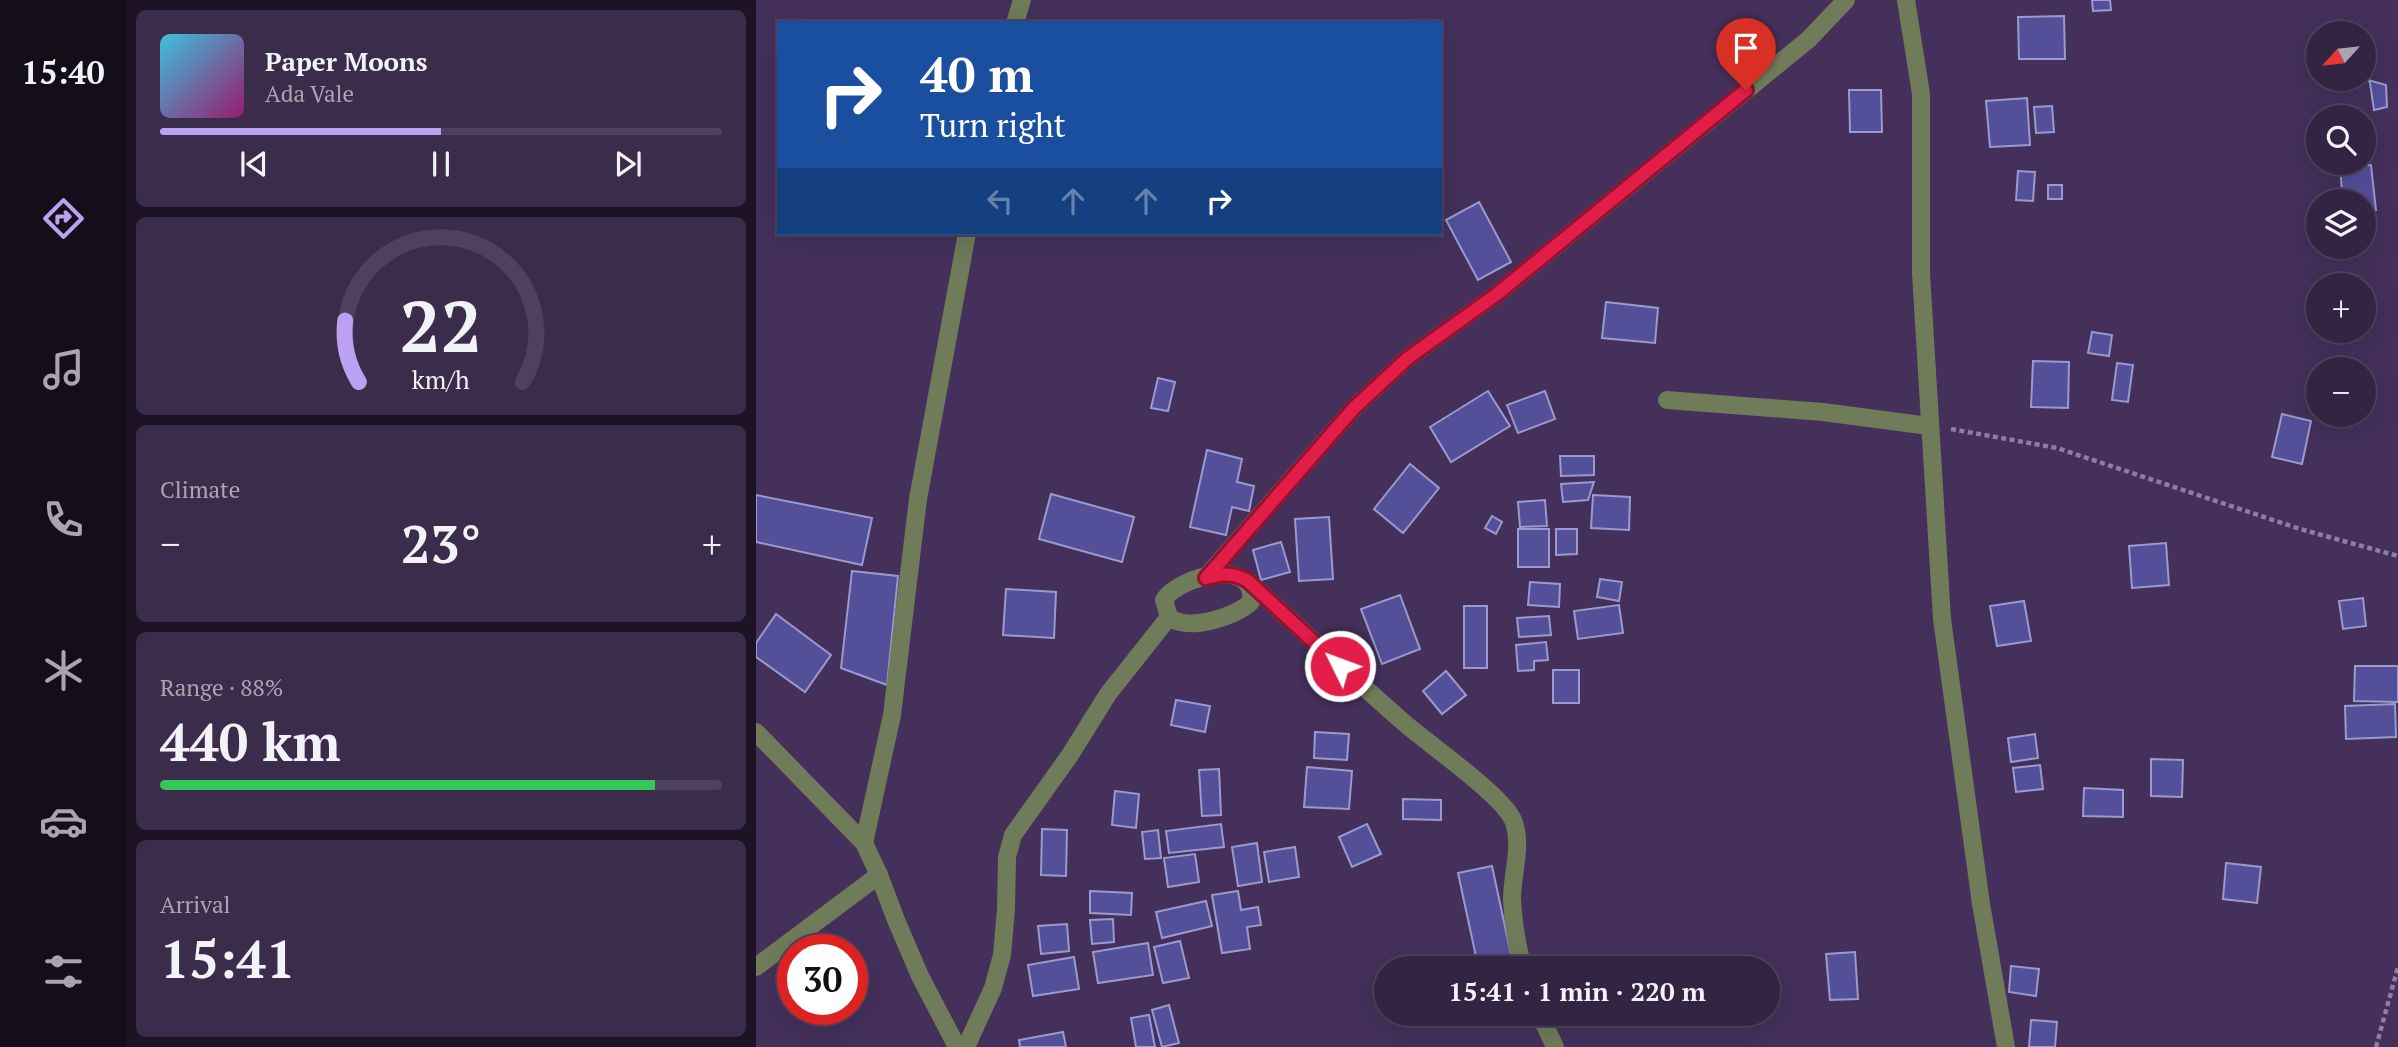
<!DOCTYPE html>
<html lang="en">
<head>
<meta charset="utf-8">
<style>
  :root { --surface:#332444; --page:#3b2c4b; --text:#f1f3f6; --muted:#a9a4b2; --line:#4e415d; --accent:#bca0f2 }
  body { margin:0; font-family:"PT Serif",serif; background:var(--page); color:var(--text); height:100vh; display:flex; flex-direction:column; font-size:26px; white-space:nowrap }
  * { box-sizing:border-box; margin:0 }
  p { font-size:23px; color:var(--muted) }
  .icon { flex:none; width:38px; height:38px; fill:none; stroke:currentColor; stroke-width:2; stroke-linecap:round; stroke-linejoin:round }
  .map { position:relative; flex:1; overflow:hidden }
  .side { display:flex; flex-direction:column; gap:10px; padding:10px; background:#1c1425; width:630px }
  .side>* { flex:none }
  .top-card { position:absolute; left:21px; top:21px; width:665px; height:214px; border-radius:0px; box-shadow:0 7px 28px #0002,0 0 0 2px var(--line); background:#1a4fa0; color:#fff; overflow:hidden }
  .needle { width:46px; rotate:243deg }
  .buttons { position:absolute; left:1550px; top:21px; display:grid; gap:14px }
  .buttons a { display:grid; place-items:center; width:70px; height:70px; border-radius:50%; background:var(--surface); box-shadow:0 7px 28px #0002,0 0 0 2px var(--line); font-size:35px }
  .speed { position:absolute; left:21px; top:934px; display:flex; gap:14px; font-size:35px; font-weight:700; text-align:center }
  .speed>* { display:grid; place-content:center; width:91px; height:91px; border-radius:50%; background:var(--surface); box-shadow:0 7px 28px #0002,0 0 0 2px var(--line); line-height:1 }
  .speed .limit { border:10px solid #d22; background:#fff; color:#111 }
  .pin { position:absolute; display:grid; place-items:center; width:60px; height:60px; color:#fff; margin:-72px -30px; border-radius:50% 50% 50% 0; rotate:-45deg; box-shadow:0 0 7px #0007 }
  .pin .icon { rotate:45deg }
  .me { position:absolute; width:77px; margin:-38px; rotate:312deg; stroke-linejoin:round; filter:drop-shadow(0 0 5px #0008) }
  .turn { display:flex; align-items:center; gap:24px; height:147px; padding:0 28px; font-size:32px }
  .turn .icon { width:91px; height:91px; stroke-width:2.5 }
  .turn b { display:block; font-size:49px; line-height:60px }
  .lanes { display:flex; align-items:center; height:66px; padding:0 28px; background:#0003; justify-content:center; gap:35px; direction:ltr }
  .lanes .off { opacity:.35 }
  .big { font-size:52px; font-weight:800; line-height:1.1 }
  .side .widget { flex:1; display:flex; flex-direction:column; justify-content:center; gap:10px; min-width:0; padding:0 24px; border-radius:10px; background:var(--page) }
  .side .dial { align-items:center; gap:0 }
  .dial svg { height:182px; overflow:visible; fill:none; stroke:var(--line); stroke-width:7; stroke-linecap:round; text-anchor:middle }
  .dial text { fill:var(--text); stroke:none }
  .song { display:flex; align-items:center; gap:21px }
  .cover { width:84px; height:84px; border-radius:10px; background:linear-gradient(135deg,hsl(190 70% 55%),hsl(320 70% 35%)) }
  .played { height:7px; border-radius:4px; background:linear-gradient(90deg,var(--accent) 50%,var(--line) 50%) }
  .keys { display:flex; justify-content:space-around; direction:ltr }
  .heat { display:flex; justify-content:space-between; align-items:center; font-size:38px; direction:ltr }
  .charge { height:10px; border-radius:5px; background:linear-gradient(90deg,#34c759 88%,var(--line) 0) }
  .trip { position:absolute; left:618px; top:956px; width:406px; height:70px; border-radius:35px; background:var(--surface); box-shadow:0 7px 28px #0002,0 0 0 2px var(--line); font-weight:800; line-height:70px; text-align:center }
  main { display:flex; flex:1; min-height:0 }
  .dock { display:flex; flex-direction:column; width:126px; justify-content:space-around; align-items:center; background:#140e1b; color:var(--muted) }
  .dock .icon { width:49px; height:49px }
  .dock .on { color:var(--accent) }
  .dock b { font-size:32px; color:var(--text) }
  .map>svg:first-child { display:block }
  .building { fill:#534f99; stroke:#9a9acf; stroke-width:2 }
  .lines { fill:none; stroke-linecap:round; stroke-linejoin:round }
  .path { stroke:#8e7fa1; stroke-width:4.5; stroke-dasharray:5 3.5; stroke-linecap:butt }
  .minor { stroke:#6f7b59; stroke-width:18 }
  .route-casing { stroke:#92132f; stroke-width:18 }
  .route { stroke:#e11d48; stroke-width:12 }
</style>
</head>
<body>
<main>
<nav class="dock">
<b>15:40</b>
<svg class="icon on" aria-label="directions" viewBox="0 0 24 24"><path d="M12 3l9 9-9 9-9-9zM9 14v-3h6M13 9l2 2-2 2"/></svg>
<svg class="icon" aria-label="music" viewBox="0 0 24 24"><path d="M9 18V5l10-2v13"/><circle cx="6" cy="18" r="3"/><circle cx="16" cy="16" r="3"/></svg>
<svg class="icon" aria-label="phone" viewBox="0 0 24 24"><path d="M5 4h4l2 5-3 2q2 4 5 5l2-3 5 2v4C11 20 4 13 5 4z"/></svg>
<svg class="icon" aria-label="climate" viewBox="0 0 24 24"><path d="M12 3v18M4 7l16 10M4 17L20 7"/></svg>
<svg class="icon" aria-label="car" viewBox="0 0 24 24"><path d="M5 17H2v-5l4-1 3-4h7l3 4 3 1v5h-3M9 17h6M6 11h13"/><circle cx="7" cy="17" r="2"/><circle cx="17" cy="17" r="2"/></svg>
<svg class="icon" aria-label="filters" viewBox="0 0 24 24"><path d="M4 7h16M4 17h16"/><circle cx="9" cy="7" r="2"/><circle cx="15" cy="17" r="2"/></svg>
</nav>
<section class="side">
<div class="widget">
<div class="song"><i class="cover"></i><div><b>Paper Moons</b><p>Ada Vale</p></div></div>
<div class="played"></div>
<div class="keys"><svg class="icon" aria-label="previous" viewBox="0 0 24 24"><path d="M18 5L8 12l10 7zM5 5v14"/></svg><svg class="icon" aria-label="pause" viewBox="0 0 24 24"><path d="M8 5v14M16 5v14"/></svg><svg class="icon" aria-label="next" viewBox="0 0 24 24"><path d="M6 5l10 7-10 7zM19 5v14"/></svg></div>
</div>
<div class="widget dial"><svg viewBox="0 0 100 80">
<path d="M14 69A42 42 0 1 1 86 69"/>
<path d="M14 69A42 42 0 0 1 8 42" stroke="#bca0f2"/>
<text x="50" y="56" font-size="32" font-weight="700">22</text>
<text x="50" y="72" font-size="11">km/h</text>
</svg></div>
<div class="widget"><p>Climate</p>
<div class="heat"><a>−</a><b class="big">23°</b><a>+</a></div>
</div>
<div class="widget"><p>Range · 88%</p><b class="big">440 km</b><div class="charge"></div></div>
<div class="widget"><p>Arrival</p><b class="big">15:41</b></div>
</section>
<div class="map">
<svg width="1642" height="1047" viewBox="0 0 1642 1047">
  <rect width="100%" height="100%" fill="#44305b"/>
  <g class="building">
    <polygon points="1336,0 1354,0 1355,10 1337,11"/>
    <polygon points="1308,16 1309,59 1263,59 1262,17"/>
    <polygon points="1612,80 1630,85 1631,107 1618,110 1614,83"/>
    <polygon points="1093,90 1125,90 1126,132 1094,132"/>
    <polygon points="1271,98 1274,145 1234,147 1230,101"/>
    <polygon points="1296,106 1298,132 1280,133 1278,107"/>
    <polygon points="1615,165 1620,210 1608,211 1608,201 1587,201 1584,168"/>
    <polygon points="1262,171 1279,172 1277,201 1260,200"/>
    <rect x="1292" y="185" width="14" height="14"/>
    <polygon points="723,202 755,262 722,280 690,220"/>
    <polygon points="850,302 902,308 899,343 846,338"/>
    <polygon points="1336,332 1356,335 1353,356 1332,353"/>
    <polygon points="1277,361 1313,362 1312,408 1275,407"/>
    <polygon points="1361,363 1377,365 1372,402 1356,400"/>
    <polygon points="402,378 419,382 412,411 395,408"/>
    <polygon points="732,391 754,426 695,462 674,427"/>
    <polygon points="789,391 799,419 762,433 751,405"/>
    <polygon points="1526,414 1555,421 1546,464 1516,457"/>
    <polygon points="451,450 486,459 481,482 498,486 493,511 476,507 470,535 434,527"/>
    <polygon points="804,456 838,456 838,475 805,476"/>
    <polygon points="654,464 683,488 647,533 618,509"/>
    <polygon points="838,482 832,500 807,502 805,484"/>
    <polygon points="295,494 378,517 366,562 283,539"/>
    <polygon points="0,495 116,518 106,565 0,542"/>
    <polygon points="837,495 874,497 873,530 835,528"/>
    <polygon points="789,500 791,526 764,527 762,502"/>
    <polygon points="736,516 746,522 740,534 729,528"/>
    <polygon points="573,517 577,579 543,581 539,519"/>
    <rect x="762" y="529" width="31" height="38"/>
    <polygon points="800,529 821,529 821,554 800,555"/>
    <polygon points="525,542 534,572 505,580 497,550"/>
    <polygon points="1410,543 1413,585 1376,588 1373,546"/>
    <polygon points="96,571 142,576 131,685 85,668"/>
    <polygon points="844,579 866,582 863,601 841,597"/>
    <polygon points="774,582 804,584 803,607 772,605"/>
    <polygon points="250,589 300,592 298,638 247,635"/>
    <polygon points="644,595 664,649 626,664 605,609"/>
    <polygon points="1607,598 1610,626 1587,629 1583,601"/>
    <polygon points="1268,601 1275,641 1241,646 1234,606"/>
    <polygon points="863,605 867,633 822,639 818,611"/>
    <rect x="708" y="606" width="23" height="62"/>
    <polygon points="20,614 75,655 49,692 0,657 0,643"/>
    <polygon points="793,616 795,635 763,637 761,618"/>
    <polygon points="790,642 792,660 778,661 778,670 762,671 760,645"/>
    <polygon points="1599,666 1642,666 1642,702 1598,701"/>
    <rect x="797" y="670" width="26" height="33"/>
    <polygon points="690,671 710,695 686,714 667,691"/>
    <polygon points="420,700 454,706 449,732 415,725"/>
    <polygon points="1639,704 1640,737 1590,739 1589,706"/>
    <polygon points="559,732 593,734 591,760 558,758"/>
    <polygon points="1279,734 1282,758 1255,762 1252,738"/>
    <polygon points="1395,759 1427,760 1426,797 1395,796"/>
    <polygon points="1284,765 1287,789 1260,792 1257,768"/>
    <polygon points="551,767 596,771 593,809 548,807"/>
    <polygon points="463,769 465,815 446,816 443,770"/>
    <polygon points="1328,788 1367,790 1367,817 1327,816"/>
    <polygon points="359,791 383,794 380,828 356,825"/>
    <polygon points="647,799 685,800 685,820 647,819"/>
    <polygon points="465,824 468,847 413,853 410,831"/>
    <polygon points="611,824 625,854 596,867 583,837"/>
    <polygon points="286,829 311,830 310,876 285,875"/>
    <polygon points="402,830 405,858 389,859 386,832"/>
    <polygon points="501,843 506,882 482,886 476,847"/>
    <polygon points="539,847 543,877 513,882 508,852"/>
    <polygon points="439,854 443,882 412,887 408,858"/>
    <polygon points="1470,863 1505,867 1501,903 1467,899"/>
    <polygon points="736,866 756,959 722,966 702,873"/>
    <polygon points="334,891 376,893 375,915 334,913"/>
    <polygon points="482,891 485,910 502,907 505,925 491,927 494,949 466,953 456,895"/>
    <polygon points="450,901 456,926 406,938 400,912"/>
    <polygon points="357,919 358,942 336,944 334,920"/>
    <polygon points="311,924 313,951 285,954 282,926"/>
    <polygon points="424,941 433,978 407,983 398,947"/>
    <polygon points="392,943 397,975 342,983 337,952"/>
    <polygon points="1099,952 1102,999 1074,1000 1070,954"/>
    <polygon points="318,957 323,989 277,996 272,965"/>
    <polygon points="1255,966 1283,969 1280,996 1253,992"/>
    <polygon points="413,1005 423,1043 406,1047 396,1010"/>
    <polygon points="393,1015 399,1047 380,1047 375,1018"/>
    <polygon points="1275,1020 1301,1022 1299,1047 1273,1047"/>
    <polygon points="307,1032 310,1047 264,1047 263,1040"/>
  </g>
  <g class="lines">
    <g class="path">
      <polyline points="1195,429 1301,448 1544,529 1642,556"/>
      <polyline points="1620,1047 1642,967"/>
    </g>
    <g class="minor">
      <polyline points="1150,0 1165,94 1165,273 1186,619 1225,904 1250,1047"/>
      <polyline points="259,23 266,0"/>
      <polyline points="911,400 1067,412 1173,426"/>
      <polyline points="450,577 598,408 652,358 741,294 1053,39 1090,0"/>
      <path d="M 492,581 C 543,628 594,675 646,721 C 671,743 745,794 757,820 C 767,844 756,874 756,899 C 757,922 761,946 767,968"/>
      <polyline points="0,732 108,843 123,875 140,920 164,976 201,1047"/>
      <polyline points="108,843 136,715 162,499 211,233"/>
      <polyline points="0,967 123,875"/>
      <polyline points="783,1013 799,1047"/>
      <path d="M 210,1047 L 237,988 L 246,955 L 250,909 L 251,857 L 257,835 L 314,755 L 352,694 L 413,617 L 408,600 C 421,577 501,555 495,602 C 479,617 432,632 413,617"/>
    </g>
  </g>
  <g class="lines">
    <g class="route-casing">
      <path id="route" d="M 584,666 L 492,581 C 477,572 466,574 450,578 L 598,408 L 652,358 L 741,294 L 990,90"/>
    </g>
    <use href="#route" class="route"/>
  </g>
</svg>
<div class="buttons">
<a><svg class="needle" viewBox="-14 -14 28 28"><path d="M0-13l5 13h-10z" fill="#e53935"/><path d="M0 13l5-13h-10z" fill="#a9a4b2"/></svg></a>
<a><svg class="icon" aria-label="search" viewBox="0 0 24 24"><circle cx="10" cy="10" r="6"/><path d="M15 15l6 6"/></svg></a>
<a><svg class="icon" aria-label="layers" viewBox="0 0 24 24"><path d="M12 4l9 5-9 5-9-5zM3 14l9 5 9-5"/></svg></a>
<a>+</a>
<a>−</a>
</div>
<div class="speed"><div class="limit">30</div></div>
<div class="pin" style="left:990px;top:90px;background:#d93025"><svg class="icon" aria-label="arrive" viewBox="0 0 24 24"><path d="M6 21V4h12l-3 4 3 4H6"/></svg></div>
<svg class="me" style="left:584px;top:666px" viewBox="-20 -20 40 40"><circle r="17" fill="#e11d48" stroke="#fff" stroke-width="3"/><path d="M0-11L8 9 0 5-8 9z" fill="#fff"/></svg>
<div class="trip">15:41 · 1 min · 220 m</div>
<div class="top-card">
<div class="turn"><svg class="icon" aria-label="right" viewBox="0 0 24 24"><path d="M7 20v-9h11M14 6l5 5-5 5"/></svg><div><b>40 m</b>Turn right</div></div>
<div class="lanes"><svg class="icon off" aria-label="left" viewBox="0 0 24 24"><path d="M17 20v-9H6M10 6l-5 5 5 5"/></svg><svg class="icon off" aria-label="ahead" viewBox="0 0 24 24"><path d="M12 20V5M6 11l6-6 6 6"/></svg><svg class="icon off" aria-label="ahead" viewBox="0 0 24 24"><path d="M12 20V5M6 11l6-6 6 6"/></svg><svg class="icon" aria-label="right" viewBox="0 0 24 24"><path d="M7 20v-9h11M14 6l5 5-5 5"/></svg></div>
</div>
</div>
</main>
</body>
</html>
